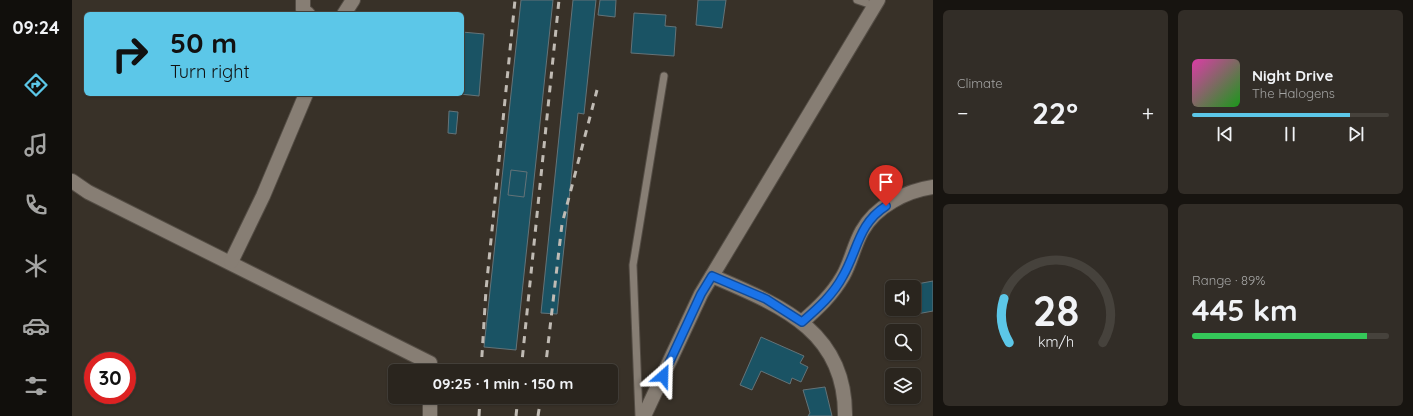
<!DOCTYPE html>
<html lang="en">
<head>
<meta charset="utf-8">
<style>
  :root { --surface:#2a251e; --page:#322d27; --text:#f1f3f6; --muted:#a5a5a4; --line:#46423c; --accent:#5cc7e8 }
  body { margin:0; font-family:Quicksand,sans-serif; background:var(--page); color:var(--text); height:100vh; display:flex; flex-direction:column; font-size:15px; white-space:nowrap }
  * { box-sizing:border-box; margin:0 }
  p { font-size:13px; color:var(--muted) }
  .icon { flex:none; width:22px; height:22px; fill:none; stroke:currentColor; stroke-width:2; stroke-linecap:round; stroke-linejoin:round }
  .map { position:relative; flex:1; overflow:hidden }
  .details { display:flex; flex-direction:column; gap:10px; padding:10px; background:#171410; width:480px }
  .details>* { flex:none }
  .guide { position:absolute; left:12px; top:12px; width:380px; height:84px; border-radius:6px; box-shadow:0 1px 3px #0004,0 0 0 1px var(--line); background:#5cc7e8; color:#111; overflow:hidden }
  .controls { position:absolute; left:813px; top:280px; display:grid; gap:8px }
  .controls a { display:grid; place-items:center; width:36px; height:36px; border-radius:6px; background:var(--surface); box-shadow:0 1px 3px #0004,0 0 0 1px var(--line); font-size:20px }
  .speed { position:absolute; left:12px; top:352px; display:flex; gap:8px; font-size:20px; font-weight:700; text-align:center }
  .speed>* { display:grid; place-content:center; width:52px; height:52px; border-radius:50%; background:var(--surface); box-shadow:0 1px 3px #0004,0 0 0 1px var(--line); line-height:1 }
  .speed .limit { border:6px solid #d22; background:#fff; color:#111 }
  .pin { position:absolute; display:grid; place-items:center; width:34px; height:34px; color:#fff; margin:-41px -17px; border-radius:50% 50% 50% 0; rotate:-45deg; box-shadow:0 0 4px #0007 }
  .pin .icon { rotate:45deg }
  .me { position:absolute; width:44px; margin:-22px; rotate:25deg; stroke-linejoin:round; filter:drop-shadow(0 0 3px #0008) }
  .turn { display:flex; align-items:center; gap:14px; height:84px; padding:0 20px; font-size:18px }
  .turn .icon { width:52px; height:52px; stroke-width:2.5 }
  .turn b { display:block; font-size:28px; line-height:34px }
  .big { font-size:30px; font-weight:700; line-height:1.1 }
  .details .tile { flex:1; display:flex; flex-direction:column; justify-content:center; gap:6px; min-width:0; padding:0 14px; border-radius:6px; background:var(--page) }
  .details .dial { align-items:center; gap:0 }
  .dial svg { height:104px; overflow:visible; fill:none; stroke:var(--line); stroke-width:7; stroke-linecap:round; text-anchor:middle }
  .dial text { fill:var(--text); stroke:none }
  .song { display:flex; align-items:center; gap:12px }
  .cover { width:48px; height:48px; border-radius:6px; background:linear-gradient(135deg,hsl(320 70% 55%),hsl(120 70% 35%)) }
  .played { height:4px; border-radius:2px; background:linear-gradient(90deg,var(--accent) 80%,var(--line) 80%) }
  .keys { display:flex; justify-content:space-around; direction:ltr }
  .heat { display:flex; justify-content:space-between; align-items:center; font-size:22px; direction:ltr }
  .charge { height:6px; border-radius:3px; background:linear-gradient(90deg,#34c759 89%,var(--line) 0) }
  .details .tiles { flex:1; display:grid; gap:10px; grid-template-columns:repeat(2,1fr) }
  .trip { position:absolute; left:316px; top:364px; width:230px; height:40px; border-radius:6px; background:var(--surface); box-shadow:0 1px 3px #0004,0 0 0 1px var(--line); font-weight:700; line-height:40px; text-align:center }
  main { display:flex; flex:1; min-height:0 }
  .tabs { display:flex; flex-direction:column; width:72px; justify-content:space-around; align-items:center; background:#110f0c; color:var(--muted) }
  .tabs .icon { width:28px; height:28px }
  .tabs .selected { color:var(--accent) }
  .tabs b { font-size:18px; color:var(--text) }
  .map>svg:first-child { display:block }
  .building { fill:#1a5364; stroke:#647378 }
  .lines { fill:none; stroke-linecap:round; stroke-linejoin:round }
  .lane-casing { stroke:#544d45; stroke-width:9 }
  .street-casing { stroke:#544d45; stroke-width:16 }
  .lane { stroke:#877e74; stroke-width:7 }
  .street { stroke:#877e74; stroke-width:14 }
  .rail { stroke:#c0bbb4; stroke-width:3; stroke-dasharray:7 7; stroke-linecap:butt }
  .route-casing { stroke:#114b97; stroke-width:10 }
  .route { stroke:#1a73e8; stroke-width:7 }
</style>
</head>
<body>
<main>
<nav class="tabs">
<b>09:24</b>
<svg class="icon selected" aria-label="directions" viewBox="0 0 24 24"><path d="M12 3l9 9-9 9-9-9zM9 14v-3h6M13 9l2 2-2 2"/></svg>
<svg class="icon" aria-label="music" viewBox="0 0 24 24"><path d="M9 18V5l10-2v13"/><circle cx="6" cy="18" r="3"/><circle cx="16" cy="16" r="3"/></svg>
<svg class="icon" aria-label="phone" viewBox="0 0 24 24"><path d="M5 4h4l2 5-3 2q2 4 5 5l2-3 5 2v4C11 20 4 13 5 4z"/></svg>
<svg class="icon" aria-label="climate" viewBox="0 0 24 24"><path d="M12 3v18M4 7l16 10M4 17L20 7"/></svg>
<svg class="icon" aria-label="car" viewBox="0 0 24 24"><path d="M5 17H2v-5l4-1 3-4h7l3 4 3 1v5h-3M9 17h6M6 11h13"/><circle cx="7" cy="17" r="2"/><circle cx="17" cy="17" r="2"/></svg>
<svg class="icon" aria-label="filters" viewBox="0 0 24 24"><path d="M4 7h16M4 17h16"/><circle cx="9" cy="7" r="2"/><circle cx="15" cy="17" r="2"/></svg>
</nav>
<div class="map">
<svg width="861" height="416" viewBox="0 0 861 416">
  <rect width="100%" height="100%" fill="#383128"/>
  <g class="building">
    <polygon points="449,0 481,0 444,350 412,347"/>
    <polygon points="501,0 524,0 512,114 506,113 485,314 469,313"/>
    <polygon points="528,0 544,0 543,17 526,15"/>
    <polygon points="626,0 654,0 650,28 624,25"/>
    <polygon points="562,13 594,15 593,26 604,27 602,56 559,53"/>
    <polygon points="390,32 412,34 407,96 388,94 390,94"/>
    <polygon points="377,111 386,112 384,134 376,133"/>
    <polygon points="439,170 455,172 452,197 436,195"/>
    <polygon points="861,281 861,311 834,316 833,309 842,309 842,287 834,286"/>
    <polygon points="689,337 732,356 728,363 736,367 729,382 720,378 718,384 689,371 680,390 668,385"/>
    <polygon points="753,387 760,416 736,416 738,413 731,390"/>
  </g>
  <g class="lines">
    <g class="lane-casing">
      <g id="lane">
        <polyline points="785,0 803,6"/>
        <polyline points="567,416 561,265 592,76"/>
      </g>
    </g>
    <g class="street-casing">
      <g id="street">
        <polyline points="231,0 231,10 236,14"/>
        <polyline points="272,14 281,0"/>
        <polyline points="0,181 16,192 358,363 358,371"/>
        <polyline points="159,262 191,196 234,94"/>
        <path d="M 640,276 C 707,305 774,330 773,416"/>
        <path d="M 730,322 C 746,308 760,295 771,276 C 779,262 782,245 790,231 C 804,206 834,191 861,187"/>
        <polyline points="358,416 358,397"/>
        <polyline points="572,416 629,294 806,0"/>
      </g>
    </g>
    <use href="#lane" class="lane"/>
    <use href="#street" class="street"/>
    <g class="rail">
      <polyline points="409,371 414,290 443,0"/>
      <polyline points="449,371 487,0"/>
      <polyline points="473,371 490,224 525,90"/>
      <polyline points="407,416 408,397"/>
      <polyline points="444,416 446,397"/>
      <polyline points="466,416 469,397"/>
    </g>
  </g>
  <g class="lines">
    <g class="route-casing">
      <path id="route" d="M 591,376 L 629,294 L 640,276 L 694,299 L 730,322 C 746,308 761,295 771,276 C 786,250 786,224 814,206"/>
    </g>
    <use href="#route" class="route"/>
  </g>
</svg>
<div class="controls">
<a><svg class="icon" aria-label="sound" viewBox="0 0 24 24"><path d="M4 9h4l5-4v14l-5-4H4zM17 9q2 3 0 6"/></svg></a>
<a><svg class="icon" aria-label="search" viewBox="0 0 24 24"><circle cx="10" cy="10" r="6"/><path d="M15 15l6 6"/></svg></a>
<a><svg class="icon" aria-label="layers" viewBox="0 0 24 24"><path d="M12 4l9 5-9 5-9-5zM3 14l9 5 9-5"/></svg></a>
</div>
<div class="speed"><div class="limit">30</div></div>
<div class="pin" style="left:814px;top:206px;background:#d93025"><svg class="icon" aria-label="arrive" viewBox="0 0 24 24"><path d="M6 21V4h12l-3 4 3 4H6"/></svg></div>
<svg class="me" style="left:591px;top:376px" viewBox="-20 -20 40 40"><path d="M0-17L14 15 0 8-14 15z" fill="#1a73e8" stroke="#fff" stroke-width="4"/></svg>
<div class="trip">09:25 · 1 min · 150 m</div>
<div class="guide">
<div class="turn"><svg class="icon" aria-label="right" viewBox="0 0 24 24"><path d="M7 20v-9h11M14 6l5 5-5 5"/></svg><div><b>50 m</b>Turn right</div></div>
</div>
</div>
<section class="details">
<div class="tiles">
<div class="tile"><p>Climate</p>
<div class="heat"><a>−</a><b class="big">22°</b><a>+</a></div>
</div>
<div class="tile">
<div class="song"><i class="cover"></i><div><b>Night Drive</b><p>The Halogens</p></div></div>
<div class="played"></div>
<div class="keys"><svg class="icon" aria-label="previous" viewBox="0 0 24 24"><path d="M18 5L8 12l10 7zM5 5v14"/></svg><svg class="icon" aria-label="pause" viewBox="0 0 24 24"><path d="M8 5v14M16 5v14"/></svg><svg class="icon" aria-label="next" viewBox="0 0 24 24"><path d="M6 5l10 7-10 7zM19 5v14"/></svg></div>
</div>
<div class="tile dial"><svg viewBox="0 0 100 80">
<path d="M14 69A42 42 0 1 1 86 69"/>
<path d="M14 69A42 42 0 0 1 10 35" stroke="#5cc7e8"/>
<text x="50" y="56" font-size="32" font-weight="700">28</text>
<text x="50" y="72" font-size="11">km/h</text>
</svg></div>
<div class="tile"><p>Range · 89%</p><b class="big">445 km</b><div class="charge"></div></div>
</div>
</section>
</main>
</body>
</html>
